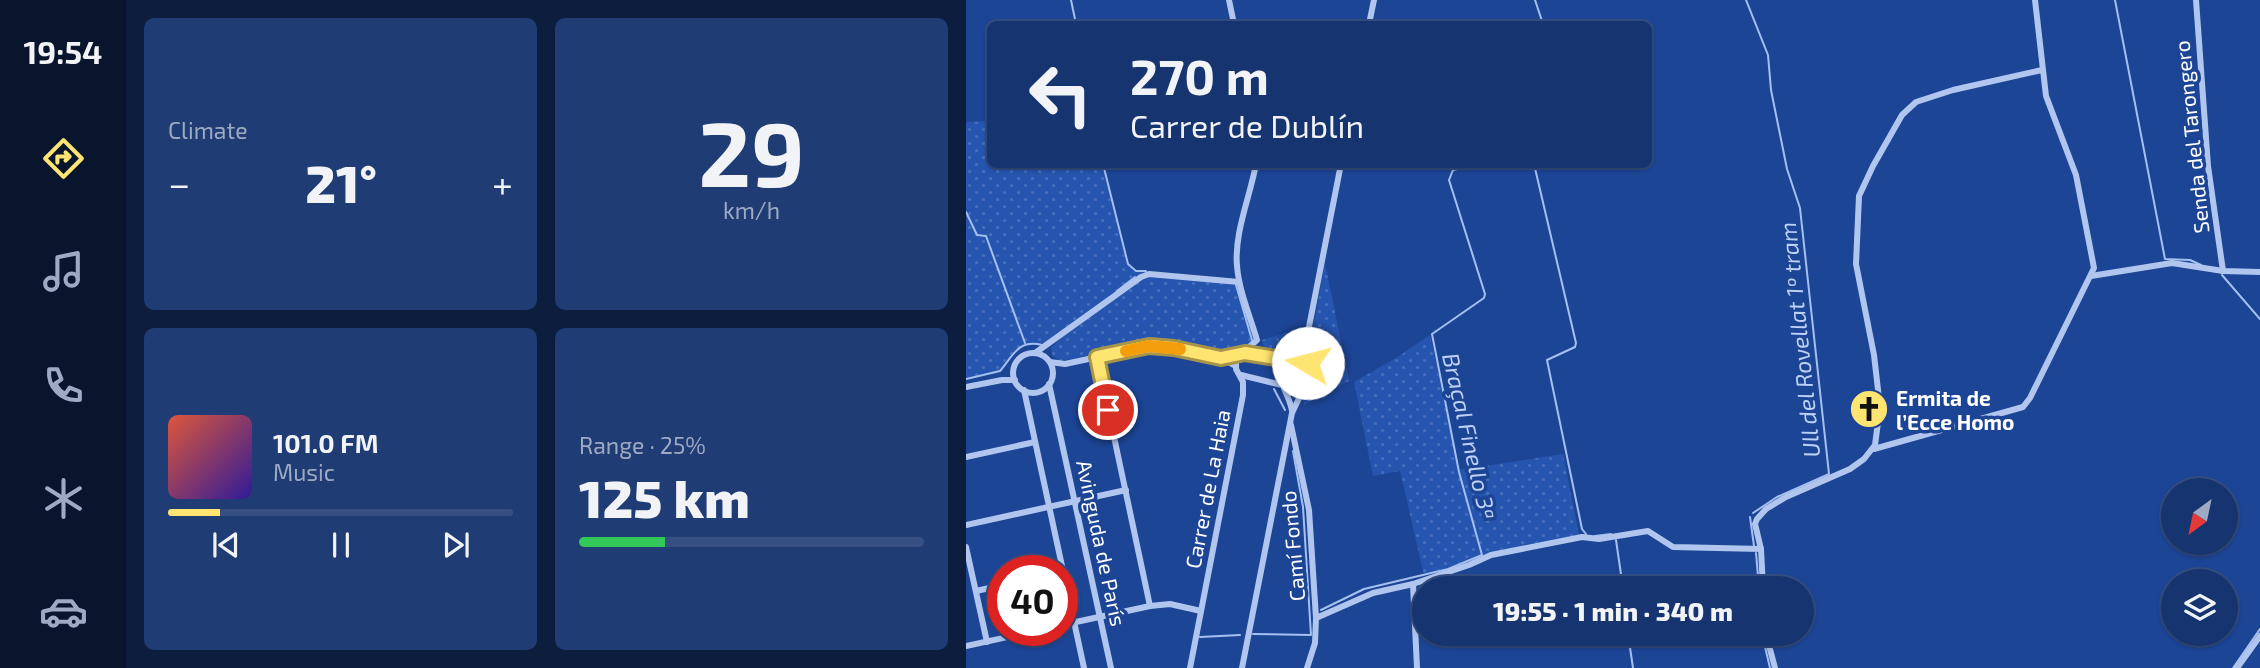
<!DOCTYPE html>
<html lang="en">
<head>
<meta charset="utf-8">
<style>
  :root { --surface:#163470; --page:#1f3c75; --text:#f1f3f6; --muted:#9eaac3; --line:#354f83; --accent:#fee470 }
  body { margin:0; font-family:"Exo 2",sans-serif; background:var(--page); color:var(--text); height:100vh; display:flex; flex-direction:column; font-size:26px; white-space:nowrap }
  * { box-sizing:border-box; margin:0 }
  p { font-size:23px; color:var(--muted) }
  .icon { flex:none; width:38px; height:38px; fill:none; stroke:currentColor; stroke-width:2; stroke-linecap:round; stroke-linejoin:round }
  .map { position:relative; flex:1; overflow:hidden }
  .drawer { display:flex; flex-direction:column; gap:18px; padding:18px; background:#0c1d3e; width:840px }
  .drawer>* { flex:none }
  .guide { position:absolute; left:21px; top:21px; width:665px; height:147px; border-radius:10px; box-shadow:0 2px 5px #0004,0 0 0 2px var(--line); background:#163470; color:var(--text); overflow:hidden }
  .needle { width:46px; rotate:213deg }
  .tools { position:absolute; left:1195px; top:478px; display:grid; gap:14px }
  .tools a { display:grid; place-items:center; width:77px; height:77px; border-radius:50%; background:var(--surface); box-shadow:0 2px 5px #0004,0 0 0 2px var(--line); font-size:35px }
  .speed { position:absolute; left:21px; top:555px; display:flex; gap:14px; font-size:35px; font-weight:700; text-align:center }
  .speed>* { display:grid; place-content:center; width:91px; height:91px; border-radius:50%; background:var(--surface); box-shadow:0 2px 5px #0004,0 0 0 2px var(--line); line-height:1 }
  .speed .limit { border:10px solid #d22; background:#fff; color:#111 }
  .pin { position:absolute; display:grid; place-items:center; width:60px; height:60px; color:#fff; margin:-30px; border:4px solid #fff; border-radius:50%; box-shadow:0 2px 7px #0007 }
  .me { position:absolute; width:77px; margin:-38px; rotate:278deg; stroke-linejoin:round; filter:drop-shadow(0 0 5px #0008) }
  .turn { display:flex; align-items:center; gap:24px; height:147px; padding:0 28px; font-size:32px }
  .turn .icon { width:91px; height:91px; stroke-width:2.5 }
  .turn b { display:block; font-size:49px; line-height:60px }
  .big { font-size:52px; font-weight:800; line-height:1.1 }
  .drawer .widget { flex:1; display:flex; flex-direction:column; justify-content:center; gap:10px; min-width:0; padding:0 24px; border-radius:10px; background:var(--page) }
  .drawer .dial { align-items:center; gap:0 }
  .dial b { font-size:91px; line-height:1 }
  .song { display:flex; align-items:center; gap:21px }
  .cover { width:84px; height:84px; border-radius:10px; background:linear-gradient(135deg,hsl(10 70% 55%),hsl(250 70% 35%)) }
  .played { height:7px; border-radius:4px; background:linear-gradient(90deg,var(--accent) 15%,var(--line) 15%) }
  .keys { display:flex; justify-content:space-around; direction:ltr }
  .heat { display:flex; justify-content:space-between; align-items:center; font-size:38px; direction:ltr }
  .charge { height:10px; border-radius:5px; background:linear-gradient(90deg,#34c759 25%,var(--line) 0) }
  .drawer .tiles { flex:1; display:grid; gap:18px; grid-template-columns:repeat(2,1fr) }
  .trip { position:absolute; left:446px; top:576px; width:402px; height:70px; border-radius:35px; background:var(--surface); box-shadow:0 2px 5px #0004,0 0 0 2px var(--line); font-weight:800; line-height:70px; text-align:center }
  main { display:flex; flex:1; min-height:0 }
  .tabs { display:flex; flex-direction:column; width:126px; justify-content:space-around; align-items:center; background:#09152d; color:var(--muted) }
  .tabs .icon { width:49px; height:49px }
  .tabs .on { color:var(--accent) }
  .tabs b { font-size:32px; color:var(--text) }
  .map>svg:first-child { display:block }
  .grass { fill:url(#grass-dots) }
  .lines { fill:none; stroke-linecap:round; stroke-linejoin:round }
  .stream { stroke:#a4c0f1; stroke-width:2 }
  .minor { stroke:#b1c6ef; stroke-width:6 }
  .route-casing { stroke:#a59449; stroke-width:18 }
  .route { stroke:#fee470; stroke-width:12 }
  .slow { stroke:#f59e0b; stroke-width:12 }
  .labels { text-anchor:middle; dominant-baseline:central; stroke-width:7; stroke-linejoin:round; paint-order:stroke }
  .street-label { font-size:21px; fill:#fff; stroke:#1d4596 }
  .poi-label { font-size:21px; font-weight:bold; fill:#fff; stroke:#1d4596; text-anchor:start }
  .water-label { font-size:23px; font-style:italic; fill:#bdd1f6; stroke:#1d4596 }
</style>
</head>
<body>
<main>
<nav class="tabs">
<b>19:54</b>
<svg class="icon on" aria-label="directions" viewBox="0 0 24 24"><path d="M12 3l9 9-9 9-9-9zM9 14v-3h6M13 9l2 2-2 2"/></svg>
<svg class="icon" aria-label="music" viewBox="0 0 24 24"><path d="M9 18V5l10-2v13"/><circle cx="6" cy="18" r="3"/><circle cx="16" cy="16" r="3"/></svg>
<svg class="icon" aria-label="phone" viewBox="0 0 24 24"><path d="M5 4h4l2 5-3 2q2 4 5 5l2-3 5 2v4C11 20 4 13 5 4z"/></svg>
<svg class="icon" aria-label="climate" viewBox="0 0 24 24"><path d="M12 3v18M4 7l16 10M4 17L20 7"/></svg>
<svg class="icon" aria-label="car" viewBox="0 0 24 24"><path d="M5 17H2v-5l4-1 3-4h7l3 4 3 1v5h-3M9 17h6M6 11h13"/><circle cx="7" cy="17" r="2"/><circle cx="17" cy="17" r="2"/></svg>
</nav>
<section class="drawer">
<div class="tiles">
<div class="widget"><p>Climate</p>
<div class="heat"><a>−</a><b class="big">21°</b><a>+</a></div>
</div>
<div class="widget dial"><b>29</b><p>km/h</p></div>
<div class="widget">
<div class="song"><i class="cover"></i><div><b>101.0 FM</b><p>Music</p></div></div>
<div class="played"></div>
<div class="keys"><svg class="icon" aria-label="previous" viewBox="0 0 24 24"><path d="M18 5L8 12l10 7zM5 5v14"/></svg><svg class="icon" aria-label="pause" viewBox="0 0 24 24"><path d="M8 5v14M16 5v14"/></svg><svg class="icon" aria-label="next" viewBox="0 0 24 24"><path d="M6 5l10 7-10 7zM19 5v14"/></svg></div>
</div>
<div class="widget"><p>Range · 25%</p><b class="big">125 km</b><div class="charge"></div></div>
</div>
</section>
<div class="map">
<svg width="1294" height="668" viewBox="0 0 1294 668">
  <defs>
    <pattern id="grass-dots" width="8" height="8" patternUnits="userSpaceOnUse" patternTransform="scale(1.75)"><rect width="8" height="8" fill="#2655af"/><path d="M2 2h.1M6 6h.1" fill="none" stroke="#476ebb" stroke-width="1.8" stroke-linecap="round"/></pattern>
  </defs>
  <rect width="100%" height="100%" fill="#1d4596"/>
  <g class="grass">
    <path d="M 24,121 L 24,164 L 136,165 L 161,264 L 169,271 L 177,272 L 77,345 C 50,339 48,354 34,371 L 0,380 L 0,122 Z"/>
    <path d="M 359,263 L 383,381 L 338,405 L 337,399 C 369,379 346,370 344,345 Z"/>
    <path d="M 183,276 L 270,284 L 288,338 L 282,345 L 265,353 L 188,342 L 100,360 L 94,361 L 86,355 L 85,348 C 112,320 148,293 183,276 Z"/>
    <polygon points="335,329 330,344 322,351 300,349 295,340"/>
    <polygon points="464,335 493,470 597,454 613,535 538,549 458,575 434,471 407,476 388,382 430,358"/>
  </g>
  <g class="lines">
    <g class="stream">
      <polyline points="105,0 110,24"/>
      <polyline points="569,0 577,24"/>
      <polyline points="780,0 802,55 805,90 821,169 834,208 863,474 811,497 787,513"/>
      <polyline points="1149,0 1199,259 1224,260 1235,265"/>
      <polyline points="137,164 162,264 170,271 180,271"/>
      <polyline points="568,164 610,343 609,347 581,360 616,529 620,534"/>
      <polyline points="0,212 11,235 20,236 59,343"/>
      <polyline points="1256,275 1294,319"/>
      <polyline points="270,285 286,340"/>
      <polyline points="151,291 169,277"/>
      <path d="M 0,379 L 34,371 C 47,356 52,339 76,345"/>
      <polyline points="308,389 319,410"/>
      <polyline points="784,517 788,546"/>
      <polyline points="629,536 645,534"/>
      <polyline points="650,540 657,588"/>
      <polyline points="790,553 793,588"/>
      <polyline points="355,610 398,589 482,569 516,555 493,472 466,334 518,298 519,294 483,180 487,170 513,164"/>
      <polyline points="287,634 345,635 337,507 327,451"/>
      <polyline points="662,634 667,668"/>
      <polyline points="796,634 804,668"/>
      <polyline points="234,637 274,635"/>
      <polyline points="1267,668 1294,629"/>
    </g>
    <g class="minor">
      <polyline points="263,0 268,24"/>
      <polyline points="1230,0 1242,166 1257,271"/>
      <polyline points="403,24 408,0"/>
      <polyline points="1125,276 1206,263 1257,271 1294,272"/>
      <polyline points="69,353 175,277 183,274 273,282"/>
      <polyline points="279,353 322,360"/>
      <circle cx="67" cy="373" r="20"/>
      <polyline points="131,357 184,606"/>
      <polyline points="84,362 99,364 183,346 208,348 255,358 270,366"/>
      <polyline points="342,363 340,348 341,337 375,164"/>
      <polyline points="275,375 316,385"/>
      <polyline points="83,384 145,668"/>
      <polyline points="0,387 36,380 49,380"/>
      <polyline points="58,390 118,668"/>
      <path d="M 320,390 C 342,399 357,375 339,360 L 324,359 L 314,369 C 312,384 324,395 326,411"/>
      <polyline points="325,425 343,510 350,618 349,643 341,668"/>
      <polyline points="908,449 1057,407 1064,398 1128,268 1110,175 1080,96 1069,0"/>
      <polyline points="0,457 69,442"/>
      <polyline points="0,525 160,490"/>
      <polyline points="0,547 21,642"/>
      <polyline points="447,584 451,668"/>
      <polyline points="797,588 795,549 789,524 791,519 800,509 820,497 884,469 898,459 909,445 914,407 908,355 890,264 893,196 907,166 936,115 950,102 987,90 1076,70"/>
      <polyline points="10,591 37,585"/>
      <polyline points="350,618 407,593 447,584 503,565 525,555 616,537 633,539 682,531 707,547 795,549"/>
      <polyline points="96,625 184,606 204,604 235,611"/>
      <polyline points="800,634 809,668"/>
      <polyline points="0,646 74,630"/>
      <path d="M 224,668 L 277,395 L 277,382 L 270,369 L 270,362 L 274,355 L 291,340 C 284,316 273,291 271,266 C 268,233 284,197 290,164"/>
      <polyline points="276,668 326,413 336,392"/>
      <polyline points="1271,668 1294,636"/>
    </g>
  </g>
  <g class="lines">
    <g class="route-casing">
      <polyline id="route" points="142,410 131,357 183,346 208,348 255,358 279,353 322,360 335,359 342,363"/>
    </g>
    <use href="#route" class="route"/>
    <polyline class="slow" points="160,351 183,346 214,349"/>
  </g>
  <defs>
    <g id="church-disc" transform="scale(2.0125)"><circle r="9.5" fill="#fee470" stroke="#1d4596"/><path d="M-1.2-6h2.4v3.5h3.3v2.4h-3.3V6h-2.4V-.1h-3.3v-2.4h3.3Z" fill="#111"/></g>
  </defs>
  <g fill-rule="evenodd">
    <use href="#church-disc" x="903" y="409"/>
  </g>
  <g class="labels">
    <g class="street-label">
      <text transform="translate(1225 137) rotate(-96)">Senda del Tarongero</text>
      <text transform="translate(241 489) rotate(-79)">Carrer de La Haia</text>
      <text transform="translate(136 543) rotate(78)">Avinguda de París</text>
      <text transform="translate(326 546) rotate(-95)">Camí Fondo</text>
    </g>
    <g class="poi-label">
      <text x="930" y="397">Ermita de<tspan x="930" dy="24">l’Ecce Homo</tspan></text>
    </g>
    <g class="water-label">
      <text transform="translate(833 340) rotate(-96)">Ull del Rovellat 1º tram</text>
      <text transform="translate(504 436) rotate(77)">Braçal Finello 3ª</text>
    </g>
  </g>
</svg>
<div class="tools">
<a><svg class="needle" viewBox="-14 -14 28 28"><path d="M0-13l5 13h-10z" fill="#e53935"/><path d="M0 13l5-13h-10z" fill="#9eaac3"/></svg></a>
<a><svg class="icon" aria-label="layers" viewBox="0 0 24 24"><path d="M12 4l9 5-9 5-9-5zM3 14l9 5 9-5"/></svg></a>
</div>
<div class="speed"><div class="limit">40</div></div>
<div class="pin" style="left:142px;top:410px;background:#d93025"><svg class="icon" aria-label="arrive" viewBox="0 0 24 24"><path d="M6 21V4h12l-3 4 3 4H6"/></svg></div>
<svg class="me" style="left:342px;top:363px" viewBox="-20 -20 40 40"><circle r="19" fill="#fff"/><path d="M0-13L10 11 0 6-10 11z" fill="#fee470"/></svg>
<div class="trip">19:55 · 1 min · 340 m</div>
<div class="guide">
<div class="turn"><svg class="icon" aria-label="left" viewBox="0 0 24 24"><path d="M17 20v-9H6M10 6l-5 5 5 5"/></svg><div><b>270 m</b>Carrer de Dublín</div></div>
</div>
</div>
</main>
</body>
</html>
